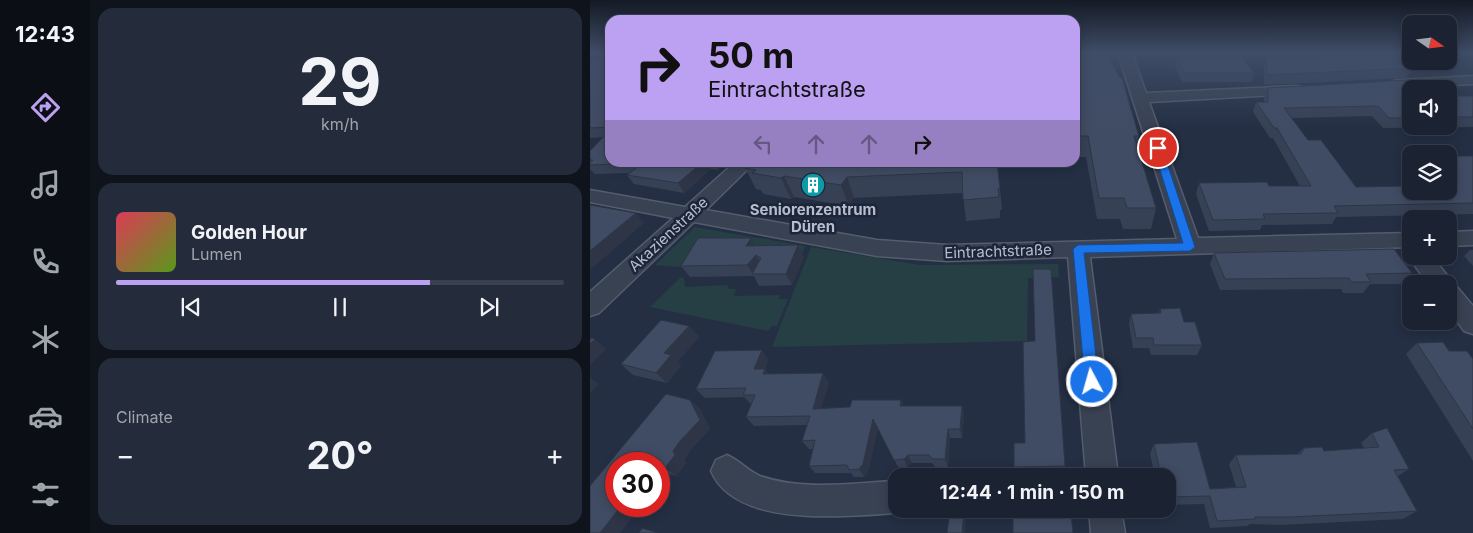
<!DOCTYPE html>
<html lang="en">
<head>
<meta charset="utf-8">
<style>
  :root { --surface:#1b2333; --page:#242b3b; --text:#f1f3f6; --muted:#a0a4ac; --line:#39404e; --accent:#bca0f2 }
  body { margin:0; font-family:Inter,sans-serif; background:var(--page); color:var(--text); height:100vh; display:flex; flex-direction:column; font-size:19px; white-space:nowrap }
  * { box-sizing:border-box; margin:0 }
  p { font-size:16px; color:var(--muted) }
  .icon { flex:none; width:28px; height:28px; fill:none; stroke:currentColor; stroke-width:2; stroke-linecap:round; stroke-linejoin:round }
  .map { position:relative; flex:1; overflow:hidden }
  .panel { display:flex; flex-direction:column; gap:8px; padding:8px; background:#0f131c; width:500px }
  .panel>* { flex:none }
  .top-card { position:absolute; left:15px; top:15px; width:475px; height:152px; border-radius:15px; box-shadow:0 2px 12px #0003,0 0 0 1px var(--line); background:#bca0f2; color:#111; overflow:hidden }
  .needle { width:32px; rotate:104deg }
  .buttons { position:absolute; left:812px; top:15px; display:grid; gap:10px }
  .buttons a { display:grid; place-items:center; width:55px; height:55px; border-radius:10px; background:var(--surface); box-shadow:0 2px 12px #0003,0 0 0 1px var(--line); font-size:25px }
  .speed { position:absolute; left:15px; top:452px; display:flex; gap:10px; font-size:25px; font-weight:700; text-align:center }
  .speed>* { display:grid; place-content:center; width:65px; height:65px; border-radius:50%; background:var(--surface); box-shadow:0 2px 12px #0003,0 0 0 1px var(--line); line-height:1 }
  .speed .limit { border:8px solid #d22; background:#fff; color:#111 }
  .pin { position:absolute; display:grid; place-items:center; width:42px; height:42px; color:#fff; margin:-21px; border:2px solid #fff; border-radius:50%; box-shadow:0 1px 5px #0007 }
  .me { position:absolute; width:55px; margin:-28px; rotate:354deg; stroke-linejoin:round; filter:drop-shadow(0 0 4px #0008) }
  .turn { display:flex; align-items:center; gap:18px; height:105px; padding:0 20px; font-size:22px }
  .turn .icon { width:65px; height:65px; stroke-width:2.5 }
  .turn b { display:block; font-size:35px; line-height:42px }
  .lanes { display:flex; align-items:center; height:48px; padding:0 20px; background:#0003; justify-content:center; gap:25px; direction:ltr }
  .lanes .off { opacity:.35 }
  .big { font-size:38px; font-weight:700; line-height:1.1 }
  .panel .card { flex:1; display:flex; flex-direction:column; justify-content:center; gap:8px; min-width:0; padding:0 18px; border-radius:15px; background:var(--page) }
  .panel .dial { align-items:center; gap:0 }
  .dial b { font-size:65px; line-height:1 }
  .song { display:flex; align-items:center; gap:15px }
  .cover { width:60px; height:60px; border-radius:8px; background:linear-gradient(135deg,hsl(350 70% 55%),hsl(90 70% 35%)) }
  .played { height:5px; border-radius:2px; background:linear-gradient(90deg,var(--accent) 70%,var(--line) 70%) }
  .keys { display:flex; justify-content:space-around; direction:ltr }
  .heat { display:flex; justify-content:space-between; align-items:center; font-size:28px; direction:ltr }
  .trip { position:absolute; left:298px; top:468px; width:288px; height:50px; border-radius:15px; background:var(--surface); box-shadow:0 2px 12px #0003,0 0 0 1px var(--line); font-weight:700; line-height:50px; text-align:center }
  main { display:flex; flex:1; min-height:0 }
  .tab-bar { display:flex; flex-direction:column; width:90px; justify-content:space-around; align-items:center; background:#0b0e14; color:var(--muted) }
  .tab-bar .icon { width:35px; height:35px }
  .tab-bar .active { color:var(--accent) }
  .tab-bar b { font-size:22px; color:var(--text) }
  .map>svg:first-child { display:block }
  .green { fill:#263f44 }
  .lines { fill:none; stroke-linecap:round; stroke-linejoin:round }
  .minor-casing { stroke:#545d6d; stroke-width:3 }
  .minor { fill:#394253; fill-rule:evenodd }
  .wall { fill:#374156 }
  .shaded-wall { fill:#2d3546 }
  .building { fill:#404c64; stroke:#2d3546 }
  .route { fill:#1a73e8; stroke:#114b97 }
  .labels { text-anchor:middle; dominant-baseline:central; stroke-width:5; stroke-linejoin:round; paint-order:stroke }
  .poi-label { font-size:15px; font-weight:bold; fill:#b6bdcd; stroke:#1d2638 }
  .street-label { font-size:15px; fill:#b6bdcd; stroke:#1d2638 }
</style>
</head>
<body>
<main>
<nav class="tab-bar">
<b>12:43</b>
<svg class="icon active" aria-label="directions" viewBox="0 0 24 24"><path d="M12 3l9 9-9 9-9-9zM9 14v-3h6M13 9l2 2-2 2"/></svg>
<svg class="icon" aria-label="music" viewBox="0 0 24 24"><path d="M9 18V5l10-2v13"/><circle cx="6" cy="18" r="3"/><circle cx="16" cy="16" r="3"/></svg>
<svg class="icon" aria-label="phone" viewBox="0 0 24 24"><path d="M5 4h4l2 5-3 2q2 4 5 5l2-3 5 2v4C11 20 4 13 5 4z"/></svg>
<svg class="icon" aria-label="climate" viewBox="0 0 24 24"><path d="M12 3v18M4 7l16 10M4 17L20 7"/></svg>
<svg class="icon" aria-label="car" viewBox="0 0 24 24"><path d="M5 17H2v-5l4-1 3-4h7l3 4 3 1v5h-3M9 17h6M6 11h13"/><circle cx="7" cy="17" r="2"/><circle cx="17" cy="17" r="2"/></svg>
<svg class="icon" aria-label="filters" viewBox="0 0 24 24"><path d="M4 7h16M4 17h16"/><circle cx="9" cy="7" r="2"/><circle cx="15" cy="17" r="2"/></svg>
</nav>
<section class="panel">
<div class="card dial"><b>29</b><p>km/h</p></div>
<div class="card">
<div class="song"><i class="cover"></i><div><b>Golden Hour</b><p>Lumen</p></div></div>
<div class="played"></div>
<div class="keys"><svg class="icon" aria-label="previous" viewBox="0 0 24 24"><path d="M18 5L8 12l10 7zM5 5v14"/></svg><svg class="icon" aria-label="pause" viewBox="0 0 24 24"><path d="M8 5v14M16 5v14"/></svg><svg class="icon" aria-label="next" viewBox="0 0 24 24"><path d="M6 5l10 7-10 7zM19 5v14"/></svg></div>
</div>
<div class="card"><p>Climate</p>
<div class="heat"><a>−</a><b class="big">20°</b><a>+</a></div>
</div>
</section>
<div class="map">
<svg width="883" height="533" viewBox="0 0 883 533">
  <rect width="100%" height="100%" fill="#242f44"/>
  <g class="green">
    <polygon points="105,227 215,246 212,255 169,248 101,268 65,265"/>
    <polygon points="221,247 330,265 468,264 469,277 438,278 437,341 182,347"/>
    <polygon points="91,277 94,278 95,287 137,285 139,289 146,289 144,296 190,295 189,299 198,299 187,326 182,326 178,331 60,307"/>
  </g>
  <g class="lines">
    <g class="minor-casing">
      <g id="minor">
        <polygon points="528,53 542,53 556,93 707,86 712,87 714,90 712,93 707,94 559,102 608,238 821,233 821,247 500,257 528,476 496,476 478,257 357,261 287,256 104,222 9,313 0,316 0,292 83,218 0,202 0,190 95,207 145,162 165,162 116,210 287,240 357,245 587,239"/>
        <polygon points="883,76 883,84 809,88 804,87 802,84 804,81 809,80"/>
        <polygon points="883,231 883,245 859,246 859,232"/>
        <polygon points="821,250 821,256 842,256 859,278 862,285 867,287 883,306 883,334 874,331 859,310 859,284 838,284 818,256"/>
        <path d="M 137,455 C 149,460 158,471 170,476 C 213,491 262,483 306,481 L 306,509 L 317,509 L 306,513 C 256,516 146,529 121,471 L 126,460 Z"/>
        <polygon points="499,509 531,509 535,533 501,533"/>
      </g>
    </g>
    <use href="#minor" class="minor"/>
  </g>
  <g class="wall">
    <polygon points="20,53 20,162 137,162 128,170 121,169 94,193 44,184 37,175 39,173 5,174 1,170 0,170 0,151 13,137 0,138 0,63"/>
    <polygon points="485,53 519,53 519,57 549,136 547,147 566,208 561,229 533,229 530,219 507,219 496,157 485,157"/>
    <polygon points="726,53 804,53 822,68 816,78 674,85 674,67 677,58 724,58"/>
    <polygon points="587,58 664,73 661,82 592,82 585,67"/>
    <polygon points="678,88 821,89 821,126 859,126 859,96 883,96 883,127 793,128 782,116 702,118 718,140 766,187 859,191 883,156 883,214 746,217 742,224 672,225 670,230 619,231 606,194 609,183 679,186 710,186 683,138 680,138 663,112 666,102 674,102 674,97"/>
    <polygon points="407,162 410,189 412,210 410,210 410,218 376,221 373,193 264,198 259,206 204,197 201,199 173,194 171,190 166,189 155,168"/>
    <polygon points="166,246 214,257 202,285 169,286 164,276 100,277 91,266"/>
    <polygon points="880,250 883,250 883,266 874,256"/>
    <polygon points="624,253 822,273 813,284 780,284 773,293 753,293 751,289 630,290 620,264"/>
    <polygon points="570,309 594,322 612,345 607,355 561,355 559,348 543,348 539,324 541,314 569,313"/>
    <polygon points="99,326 109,337 87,362 91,366 77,383 43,375 31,364"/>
    <polygon points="827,343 859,351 883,359 883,461 816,354"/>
    <polygon points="172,350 178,360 175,369 179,374 239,382 231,408 314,406 372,406 374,415 372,438 360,438 358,467 345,467 342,463 322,463 317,467 308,467 288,428 278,472 274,477 264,477 261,473 225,473 219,466 223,449 219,449 212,441 217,425 164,426 156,417 161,404 154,397 115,398 106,389"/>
    <polygon points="76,394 100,400 110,409 120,429 101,449 94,460 96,463 86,476 69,471 69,464 26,464 26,506 49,507 30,533 0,533 0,486"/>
    <polygon points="782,433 819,469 808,476 827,511 813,519 690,525 660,524 657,526 620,528 614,504 576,505 576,476 565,476 560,454 564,444 620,489 646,487 639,464 646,455 707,454 714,448 734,451 774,448 771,443"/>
    <polygon points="475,466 474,474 424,475 424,467"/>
  </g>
  <g class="shaded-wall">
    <polygon points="0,53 5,53 0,58"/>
    <polygon points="113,162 117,162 121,169 94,193 88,183"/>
    <polygon points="123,162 137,162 128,170"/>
    <polygon points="194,176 204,197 201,199 191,178"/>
    <polygon points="257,177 264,198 259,206 251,185"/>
    <polygon points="46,213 54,223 0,270 0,251"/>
    <polygon points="161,238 167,249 156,246"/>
    <polygon points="208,245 214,257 202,285 196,274"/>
    <polygon points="166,255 172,266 163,274 157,265"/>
    <polygon points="99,326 109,337 87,362 91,366 77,383 66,373 74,353"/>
    <polygon points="5,339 16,349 0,365 0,344"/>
    <polygon points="172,350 178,360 171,378 164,369"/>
    <polygon points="175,369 182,378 173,374"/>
    <polygon points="233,373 239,382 229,417 223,409"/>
    <polygon points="0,377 9,384 0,394"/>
    <polygon points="100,400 110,409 120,429 101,449 94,460 96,463 86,476 75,468 83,451"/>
    <polygon points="311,400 315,409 310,406"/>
    <polygon points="372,406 374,415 372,438 370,429"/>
    <polygon points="283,419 288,428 278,472 274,477 269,469"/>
    <polygon points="358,429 360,438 358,467 355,459"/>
    <polygon points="318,455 322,463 317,467 314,459"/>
    <polygon points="48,461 53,464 46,464"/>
    <polygon points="26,490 26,498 22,495"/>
    <polygon points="31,506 49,507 30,533 10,533"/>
    <polygon points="374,512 376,519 375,533 372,533"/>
  </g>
  <g class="building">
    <polygon points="12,53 20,53 20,127 0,128 0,63"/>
    <polygon points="485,53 517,53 530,78 532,78 549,136 544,136 566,208 537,208 534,198 509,198 498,136 485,136"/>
    <polygon points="728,53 804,53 822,68 677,75 677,58 732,58"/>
    <polygon points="652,57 664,73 594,73 587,58"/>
    <polygon points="835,79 847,89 821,89 821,118 799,118 788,106 694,108 718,140 731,140 766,187 821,186 821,191 859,191 859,156 883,156 883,203 744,206 748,213 673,214 675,219 623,220 609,183 677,182 679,186 721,186 687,128 684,128 666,102 678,102 678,88"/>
    <rect x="859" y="96" width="24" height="21"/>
    <polygon points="20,130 20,162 113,162 88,183 37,175 53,163 0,165 0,163 3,160 0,160 0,151"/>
    <polygon points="161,162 407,162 410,189 408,189 409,197 373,200 372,172 257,177 251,185 194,176 191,178 162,173 166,170 155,168"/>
    <polygon points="0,205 46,213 0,251"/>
    <polygon points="108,238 161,238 156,246 208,245 196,274 162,274 171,258 166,255 157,265 91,266"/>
    <polygon points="804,249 822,273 776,274 781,282 761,282 759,278 635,279 624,253"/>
    <polygon points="443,269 461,269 475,466 424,467 424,443 435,443 433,342 445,341"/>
    <polygon points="590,308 594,322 605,322 612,345 564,345 563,338 546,338 541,314 571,313 570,309"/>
    <polygon points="71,320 99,326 74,353 81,355 66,373 31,364"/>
    <polygon points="0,338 5,339 0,344"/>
    <polygon points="853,342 859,351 877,351 883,359 883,429 827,343"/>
    <polygon points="172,350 164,369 175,369 173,374 233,373 223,409 260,407 262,400 311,400 310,406 372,406 370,429 358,429 355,459 342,459 339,455 318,455 314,459 304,460 283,419 273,464 269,469 259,470 257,465 219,466 225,440 212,441 220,416 156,417 165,395 153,395 156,388 106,389 125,351"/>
    <polygon points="76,394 100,400 110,420 90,441 83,451 85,455 75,468 69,466 69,464 59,464 48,461 46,464 26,464 26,490 22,495 26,497 26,506 31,506 10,533 0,533 0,486"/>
    <polygon points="797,428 819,469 804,470 827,511 699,517 665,517 665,519 627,521 620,496 576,497 576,476 571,476 564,444 607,442 620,489 656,487 646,455 711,454 714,448 732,447 734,451 789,447 782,433"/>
    <polygon points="423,509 449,509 449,514 481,513 483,533 423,533"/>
    <polygon points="360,511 374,512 372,533 357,533"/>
    <polygon points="52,528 68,533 49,533"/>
  </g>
  <linearGradient id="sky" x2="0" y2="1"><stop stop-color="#141a25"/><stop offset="0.41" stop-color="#3f4d67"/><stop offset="1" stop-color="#3f4d67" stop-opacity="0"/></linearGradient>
  <rect width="883" height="128" fill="url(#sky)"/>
  <polygon class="route" points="568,146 572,148 605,247 600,251 494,253 509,382 507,386 502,388 497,386 495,382 483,249 488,245 593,243 563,148"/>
  <defs>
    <g id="building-disc" transform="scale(1.25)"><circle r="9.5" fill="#0f9aa8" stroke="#1d2638"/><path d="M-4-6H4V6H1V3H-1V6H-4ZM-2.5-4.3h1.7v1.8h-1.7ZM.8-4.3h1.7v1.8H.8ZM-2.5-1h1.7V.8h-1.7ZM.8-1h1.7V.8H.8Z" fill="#fff"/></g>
  </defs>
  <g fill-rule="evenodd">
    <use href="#building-disc" x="223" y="185"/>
  </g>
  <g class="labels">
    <g class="poi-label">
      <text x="223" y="209">Seniorenzentrum<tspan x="223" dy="17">Düren</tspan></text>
    </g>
    <g class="street-label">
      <text transform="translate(78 234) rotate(-43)">Akazienstraße</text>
      <text transform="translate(408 251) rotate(-2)">Eintrachtstraße</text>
    </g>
  </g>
</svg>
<div class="buttons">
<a><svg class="needle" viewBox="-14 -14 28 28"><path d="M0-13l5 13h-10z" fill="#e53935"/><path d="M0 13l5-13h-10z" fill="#a0a4ac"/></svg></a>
<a><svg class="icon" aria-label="sound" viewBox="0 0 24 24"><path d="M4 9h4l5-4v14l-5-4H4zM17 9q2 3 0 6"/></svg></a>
<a><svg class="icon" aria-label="layers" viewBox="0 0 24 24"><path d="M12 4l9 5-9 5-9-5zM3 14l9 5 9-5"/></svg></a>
<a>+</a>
<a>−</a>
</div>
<div class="speed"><div class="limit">30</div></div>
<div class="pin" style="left:568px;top:148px;background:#d93025"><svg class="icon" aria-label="arrive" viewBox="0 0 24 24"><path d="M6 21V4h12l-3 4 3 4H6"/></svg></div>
<svg class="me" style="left:502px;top:382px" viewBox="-20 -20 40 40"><circle r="17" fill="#1a73e8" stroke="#fff" stroke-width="3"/><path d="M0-11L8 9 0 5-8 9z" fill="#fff"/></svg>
<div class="trip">12:44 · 1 min · 150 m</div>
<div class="top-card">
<div class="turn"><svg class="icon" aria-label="right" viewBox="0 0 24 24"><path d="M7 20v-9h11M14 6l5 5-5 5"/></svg><div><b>50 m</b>Eintrachtstraße</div></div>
<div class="lanes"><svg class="icon off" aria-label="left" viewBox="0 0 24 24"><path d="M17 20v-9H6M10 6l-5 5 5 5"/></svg><svg class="icon off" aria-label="ahead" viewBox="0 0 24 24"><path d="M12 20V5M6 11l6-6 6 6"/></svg><svg class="icon off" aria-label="ahead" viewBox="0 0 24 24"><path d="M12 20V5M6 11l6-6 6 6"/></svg><svg class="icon" aria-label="right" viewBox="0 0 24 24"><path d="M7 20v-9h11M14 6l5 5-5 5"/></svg></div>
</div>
</div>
</main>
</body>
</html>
